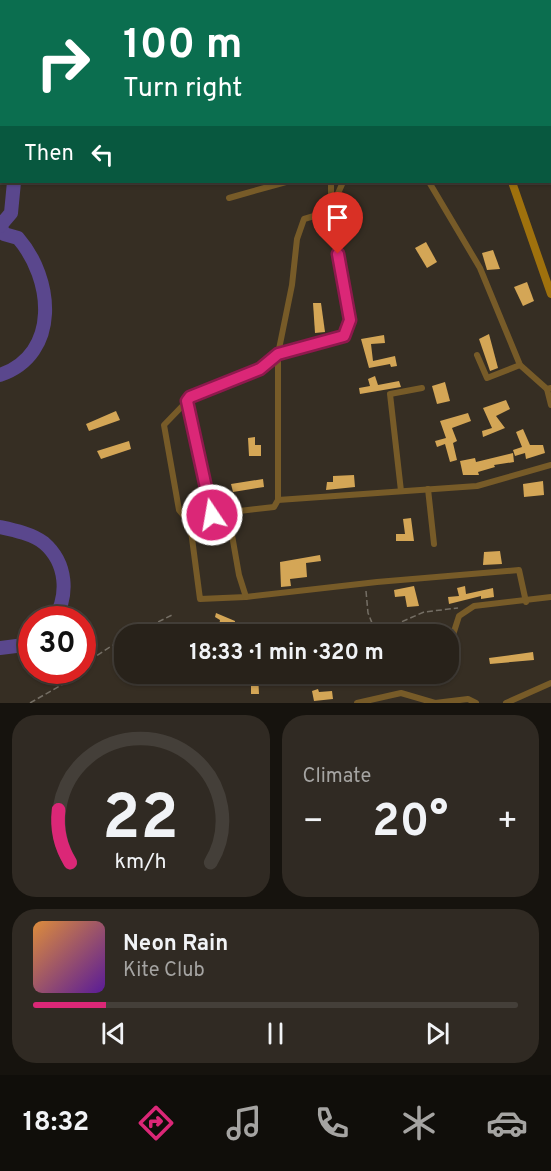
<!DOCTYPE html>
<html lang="en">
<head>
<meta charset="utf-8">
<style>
  :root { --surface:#28221a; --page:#302a23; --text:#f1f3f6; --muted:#a5a4a2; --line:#443f39; --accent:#db2777 }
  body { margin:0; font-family:Overpass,sans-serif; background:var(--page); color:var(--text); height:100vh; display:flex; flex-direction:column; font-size:22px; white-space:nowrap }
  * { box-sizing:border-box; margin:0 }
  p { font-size:20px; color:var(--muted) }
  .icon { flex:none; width:33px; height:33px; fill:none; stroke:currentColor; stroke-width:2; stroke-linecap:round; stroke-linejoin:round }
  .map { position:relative; height:703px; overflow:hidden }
  .drawer { display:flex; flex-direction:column; gap:12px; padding:12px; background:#16130e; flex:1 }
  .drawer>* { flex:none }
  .banner { position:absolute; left:0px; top:0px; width:552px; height:183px; box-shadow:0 2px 4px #0004,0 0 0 2px var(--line); background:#0b6e4f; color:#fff; overflow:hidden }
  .speed { position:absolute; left:18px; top:606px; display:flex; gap:12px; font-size:30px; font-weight:700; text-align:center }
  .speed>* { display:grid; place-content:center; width:78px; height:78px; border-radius:50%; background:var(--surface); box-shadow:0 2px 4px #0004,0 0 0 2px var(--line); line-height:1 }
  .speed .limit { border:9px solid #d22; background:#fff; color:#111 }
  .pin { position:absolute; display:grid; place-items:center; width:51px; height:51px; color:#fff; margin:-62px -26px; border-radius:50% 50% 50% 0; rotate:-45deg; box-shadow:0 0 6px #0007 }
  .pin .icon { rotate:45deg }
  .me { position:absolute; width:66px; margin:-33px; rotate:348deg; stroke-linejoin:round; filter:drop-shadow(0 0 4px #0008) }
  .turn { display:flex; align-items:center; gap:21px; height:126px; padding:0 24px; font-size:27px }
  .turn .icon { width:78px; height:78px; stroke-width:2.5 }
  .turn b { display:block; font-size:42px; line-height:51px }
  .then { display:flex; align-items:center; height:57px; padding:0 24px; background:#0003; gap:12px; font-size:22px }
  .big { font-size:45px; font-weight:700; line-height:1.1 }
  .drawer .tile { flex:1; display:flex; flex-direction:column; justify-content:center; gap:9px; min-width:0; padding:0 21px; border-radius:24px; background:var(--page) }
  .drawer .dial { align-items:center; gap:0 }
  .dial svg { height:156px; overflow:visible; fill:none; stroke:var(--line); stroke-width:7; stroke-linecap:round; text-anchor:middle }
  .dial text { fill:var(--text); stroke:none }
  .song { display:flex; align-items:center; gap:18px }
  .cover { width:72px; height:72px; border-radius:9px; background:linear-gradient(135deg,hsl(30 70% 55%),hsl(270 70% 35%)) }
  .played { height:6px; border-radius:3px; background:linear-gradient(90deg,var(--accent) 15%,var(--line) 15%) }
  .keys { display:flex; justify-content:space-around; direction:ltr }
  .heat { display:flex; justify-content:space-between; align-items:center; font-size:33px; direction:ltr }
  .drawer .tiles { flex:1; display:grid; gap:12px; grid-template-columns:1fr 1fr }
  .tile:last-child { grid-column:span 2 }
  .trip { position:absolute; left:114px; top:624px; width:345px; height:60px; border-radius:24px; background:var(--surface); box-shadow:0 2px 4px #0004,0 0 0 2px var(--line); font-weight:700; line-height:60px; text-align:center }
  .tabs { display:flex; height:96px; justify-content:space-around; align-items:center; background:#100e0a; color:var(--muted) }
  .tabs .icon { width:42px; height:42px }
  .tabs .selected { color:var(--accent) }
  .tabs b { font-size:27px; color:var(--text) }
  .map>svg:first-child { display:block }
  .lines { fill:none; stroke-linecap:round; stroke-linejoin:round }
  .river { stroke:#5a478d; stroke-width:14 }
  .building { fill:#d4a656 }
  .path { stroke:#756f65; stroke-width:1.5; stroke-dasharray:6 3; stroke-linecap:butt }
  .minor { stroke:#775b28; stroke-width:6 }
  .secondary { stroke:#9f710d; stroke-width:8 }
  .route-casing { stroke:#8e194d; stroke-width:15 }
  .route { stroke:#db2777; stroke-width:10 }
</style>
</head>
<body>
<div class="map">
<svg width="551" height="703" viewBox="0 0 551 703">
  <rect width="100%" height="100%" fill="#362e23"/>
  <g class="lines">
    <g class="river">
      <polyline points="164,2 164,0"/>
      <polyline points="0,92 2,91"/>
      <polyline points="0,140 2,143"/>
      <path d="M 0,226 L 4,234 L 18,238 C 53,278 61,354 0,375"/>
      <polyline points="0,226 11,213 14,182"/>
      <path d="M 0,527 C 14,530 33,534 44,543 C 67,563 69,595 54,620"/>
      <polyline points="0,648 32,644"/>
    </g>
  </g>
  <g class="building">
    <polygon points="426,242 437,262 427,268 415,248"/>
    <polygon points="493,250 500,269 487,270 482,253"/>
    <polygon points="527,282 534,301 523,306 514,287"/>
    <polygon points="313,303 321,303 325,332 315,333"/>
    <polygon points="489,334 498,368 490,371 479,339"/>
    <polygon points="384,335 385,343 371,344 373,361 395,356 397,366 391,367 390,364 369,368 361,339"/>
    <polygon points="375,376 378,385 399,381 401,387 360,394 359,388 370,386 368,379"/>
    <polygon points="445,382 450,401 437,404 432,386"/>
    <polygon points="506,400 510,409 496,416 505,428 483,437 482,431 492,428 483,408"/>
    <polygon points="116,411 120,420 89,431 86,424"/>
    <polygon points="468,413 471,421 452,428 457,441 453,443 457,460 450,462 445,444 437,447 435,441 446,438 440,421"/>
    <polygon points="523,429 530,445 543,445 545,453 526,459 525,453 515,456 513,450 522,447 516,432"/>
    <polygon points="255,437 255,445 261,445 261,456 249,456 248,438"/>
    <polygon points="129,441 131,449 101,459 97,451"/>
    <polygon points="513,453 514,462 494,465 495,467 478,472 479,475 463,475 460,461 475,458 476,462"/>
    <polygon points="354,475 355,487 326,490 327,482 333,482 333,476"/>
    <polygon points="263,479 264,487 233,492 231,484"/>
    <polygon points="543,481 544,495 524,497 523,484"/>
    <polygon points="411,518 414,541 396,541 396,534 405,534 403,519"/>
    <polygon points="500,551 502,564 483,565 484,552"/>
    <polygon points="320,555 321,561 306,563 307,577 290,579 291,586 281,587 280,562"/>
    <polygon points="414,586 419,606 407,607 405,596 395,597 394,590"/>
    <polygon points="465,586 466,594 493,588 494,597 481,599 481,596 449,604 448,597 459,596 457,588"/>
    <polygon points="216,613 235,621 234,632 218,631 220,620 215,617"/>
    <polygon points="533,652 534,660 490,664 489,658"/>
    <polygon points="242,674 258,674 259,694 251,694 251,680 242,681"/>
    <polygon points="318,689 319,692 332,691 333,699 314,701 312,691"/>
  </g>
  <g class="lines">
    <g class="path">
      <polyline points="17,2 18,0"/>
      <polyline points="0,51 2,47"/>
      <polyline points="550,72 551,72"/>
      <polyline points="366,591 368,613 376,633 424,612 458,608"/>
      <polyline points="134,634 174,614"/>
      <polyline points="82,665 124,638"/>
      <polyline points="30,703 70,680 77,670"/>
    </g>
    <g class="minor">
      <polyline points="339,0 339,2"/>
      <polyline points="501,0 502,2"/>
      <polyline points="192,2 193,0"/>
      <polyline points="550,134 551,136"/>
      <polyline points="550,155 551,156"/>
      <polyline points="331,182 331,211 349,320 344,336 278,354 260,369 191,397 164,425 179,510 190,523 200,599 246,597 377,582 519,570 526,602"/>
      <polyline points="429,182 480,268 520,365 547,389 551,388"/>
      <polyline points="229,198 286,182"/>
      <polyline points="332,207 343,182"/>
      <polyline points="477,355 487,378 520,365"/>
      <polyline points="547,389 551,405"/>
      <polyline points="187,401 212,515 229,518 239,575 246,597"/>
      <polyline points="428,489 434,544"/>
      <polyline points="401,491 390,394 422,388"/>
      <polyline points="278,500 477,486 551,465"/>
      <polyline points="229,518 231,512 274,507 278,500 278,354 292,285 297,239 304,219 331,211"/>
      <polyline points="451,641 459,616 474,606 551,597"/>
      <polyline points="357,703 401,693 435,703 468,699 476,703"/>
      <polyline points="506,703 551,683"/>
    </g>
    <g class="secondary">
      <polyline points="449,0 449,2"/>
      <polyline points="512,182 551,294"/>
    </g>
  </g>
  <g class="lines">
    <g class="route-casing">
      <polyline id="route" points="212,515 187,401 190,397 260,369 278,354 344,336 350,320 338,254"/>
    </g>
    <use href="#route" class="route"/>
  </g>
</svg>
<div class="speed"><div class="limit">30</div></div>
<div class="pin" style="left:338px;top:254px;background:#d93025"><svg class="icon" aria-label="arrive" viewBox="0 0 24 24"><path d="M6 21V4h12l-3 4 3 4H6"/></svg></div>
<svg class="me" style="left:212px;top:515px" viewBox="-20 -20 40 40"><circle r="17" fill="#db2777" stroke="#fff" stroke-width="3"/><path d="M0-11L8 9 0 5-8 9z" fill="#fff"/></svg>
<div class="trip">18:33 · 1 min · 320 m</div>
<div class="banner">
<div class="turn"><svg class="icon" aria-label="right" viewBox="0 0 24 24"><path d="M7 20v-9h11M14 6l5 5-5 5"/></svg><div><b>100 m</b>Turn right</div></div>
<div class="then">Then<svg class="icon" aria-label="left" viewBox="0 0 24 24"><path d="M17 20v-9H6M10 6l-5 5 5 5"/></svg></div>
</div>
</div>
<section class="drawer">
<div class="tiles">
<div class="tile dial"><svg viewBox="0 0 100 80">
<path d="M14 69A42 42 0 1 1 86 69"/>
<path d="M14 69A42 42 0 0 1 8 42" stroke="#db2777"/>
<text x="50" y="56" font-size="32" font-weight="700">22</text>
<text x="50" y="72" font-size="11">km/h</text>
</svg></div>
<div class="tile"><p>Climate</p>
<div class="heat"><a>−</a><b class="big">20°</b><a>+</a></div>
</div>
<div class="tile">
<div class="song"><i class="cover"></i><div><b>Neon Rain</b><p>Kite Club</p></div></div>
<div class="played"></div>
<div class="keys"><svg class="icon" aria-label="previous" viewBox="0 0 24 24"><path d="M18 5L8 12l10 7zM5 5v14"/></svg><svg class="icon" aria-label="pause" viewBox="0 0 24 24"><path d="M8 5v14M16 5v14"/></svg><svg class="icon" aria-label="next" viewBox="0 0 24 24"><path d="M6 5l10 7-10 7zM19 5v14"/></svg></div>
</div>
</div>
</section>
<nav class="tabs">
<b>18:32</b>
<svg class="icon selected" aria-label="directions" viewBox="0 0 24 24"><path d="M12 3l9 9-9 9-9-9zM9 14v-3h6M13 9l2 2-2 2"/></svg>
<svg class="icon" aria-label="music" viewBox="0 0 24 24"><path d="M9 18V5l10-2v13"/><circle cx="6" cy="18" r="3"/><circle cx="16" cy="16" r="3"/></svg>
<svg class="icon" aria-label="phone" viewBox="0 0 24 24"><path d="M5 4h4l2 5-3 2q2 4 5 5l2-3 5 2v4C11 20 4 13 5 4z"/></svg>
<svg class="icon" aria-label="climate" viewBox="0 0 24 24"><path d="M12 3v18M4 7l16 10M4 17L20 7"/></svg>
<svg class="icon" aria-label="car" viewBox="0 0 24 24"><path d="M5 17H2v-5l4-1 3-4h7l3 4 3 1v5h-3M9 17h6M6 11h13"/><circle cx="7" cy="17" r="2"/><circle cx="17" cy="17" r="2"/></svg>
</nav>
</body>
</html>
